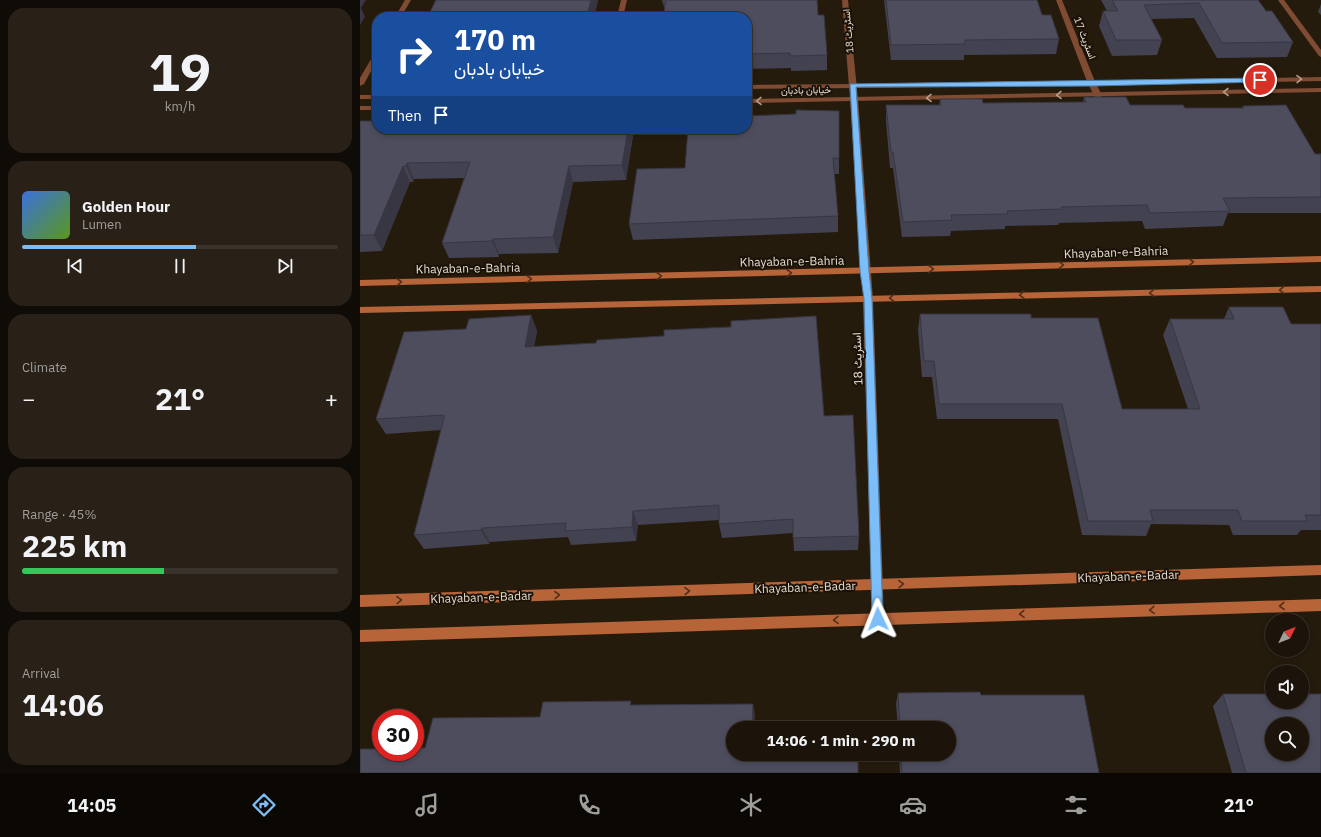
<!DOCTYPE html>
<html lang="en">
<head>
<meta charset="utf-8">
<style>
  :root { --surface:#1c140a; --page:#292118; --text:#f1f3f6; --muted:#a09e9c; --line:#3a332b; --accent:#7cbef9 }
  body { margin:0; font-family:"IBM Plex Sans",Vazirmatn,sans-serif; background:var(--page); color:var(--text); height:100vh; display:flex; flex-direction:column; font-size:15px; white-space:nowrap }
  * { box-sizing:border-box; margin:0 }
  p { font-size:13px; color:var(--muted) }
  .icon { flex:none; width:22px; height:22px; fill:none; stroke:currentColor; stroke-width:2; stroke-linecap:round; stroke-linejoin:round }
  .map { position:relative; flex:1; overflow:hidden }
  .sheet { display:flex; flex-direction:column; gap:8px; padding:8px; background:#0f0b06; width:360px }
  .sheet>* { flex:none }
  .hud { position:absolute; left:12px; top:12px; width:380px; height:122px; border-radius:16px; box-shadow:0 2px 6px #0003,0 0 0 1px var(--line); background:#1a4fa0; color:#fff; overflow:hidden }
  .needle { width:26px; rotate:47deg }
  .buttons { position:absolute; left:905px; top:613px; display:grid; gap:8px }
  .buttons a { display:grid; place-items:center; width:44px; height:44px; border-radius:50%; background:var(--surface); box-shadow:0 2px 6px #0003,0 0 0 1px var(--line); font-size:20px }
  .speed { position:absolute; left:12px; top:709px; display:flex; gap:8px; font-size:20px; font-weight:700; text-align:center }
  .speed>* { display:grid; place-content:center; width:52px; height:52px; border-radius:50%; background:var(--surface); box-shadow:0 2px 6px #0003,0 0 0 1px var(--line); line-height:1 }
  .speed .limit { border:6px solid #d22; background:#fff; color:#111 }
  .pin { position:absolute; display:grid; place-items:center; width:34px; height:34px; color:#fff; margin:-17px; border:2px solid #fff; border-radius:50%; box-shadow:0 1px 4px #0007 }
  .me { position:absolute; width:44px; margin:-22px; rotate:358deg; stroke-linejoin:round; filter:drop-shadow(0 0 3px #0008) }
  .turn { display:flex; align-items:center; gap:14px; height:84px; padding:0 16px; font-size:18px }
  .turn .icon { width:52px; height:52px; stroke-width:2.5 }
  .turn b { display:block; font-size:28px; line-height:34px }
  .then { display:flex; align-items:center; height:38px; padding:0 16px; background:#0003; gap:8px; font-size:15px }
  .big { font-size:30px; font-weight:700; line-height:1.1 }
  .sheet .tile { flex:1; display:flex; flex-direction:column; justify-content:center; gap:6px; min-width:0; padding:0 14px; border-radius:16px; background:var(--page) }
  .sheet .dial { align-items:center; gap:0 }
  .dial b { font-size:52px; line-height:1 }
  .song { display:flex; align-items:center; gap:12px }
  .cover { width:48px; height:48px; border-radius:6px; background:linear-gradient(135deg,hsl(220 70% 55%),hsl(90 70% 35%)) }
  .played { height:4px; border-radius:2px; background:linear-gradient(90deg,var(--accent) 55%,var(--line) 55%) }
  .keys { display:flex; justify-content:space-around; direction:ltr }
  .heat { display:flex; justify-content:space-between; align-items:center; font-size:22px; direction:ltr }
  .charge { height:6px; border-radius:3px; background:linear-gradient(90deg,#34c759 45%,var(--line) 0) }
  .trip { position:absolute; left:366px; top:721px; width:230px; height:40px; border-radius:20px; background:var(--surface); box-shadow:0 2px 6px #0003,0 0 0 1px var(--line); font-weight:700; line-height:40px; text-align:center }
  .menu { display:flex; height:64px; justify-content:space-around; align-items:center; background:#0b0804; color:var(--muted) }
  .menu .icon { width:28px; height:28px }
  .menu .on { color:var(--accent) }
  .menu b { font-size:18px; color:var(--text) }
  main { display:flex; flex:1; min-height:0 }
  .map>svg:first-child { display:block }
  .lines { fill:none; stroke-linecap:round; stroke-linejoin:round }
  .minor { fill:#7f4b32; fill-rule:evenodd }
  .tertiary { fill:#7f4b32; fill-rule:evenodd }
  .secondary { fill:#b76439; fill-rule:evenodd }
  .wall { fill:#434251 }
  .shaded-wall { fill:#373642 }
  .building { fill:#4e4d5e; stroke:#373642; fill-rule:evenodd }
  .oneway { stroke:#b79b8c }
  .oneway2 { stroke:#522e17 }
  .route { fill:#7cbef9; stroke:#517ca2 }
  .labels { text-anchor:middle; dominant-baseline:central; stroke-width:4; stroke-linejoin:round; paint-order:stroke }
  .far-street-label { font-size:10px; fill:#e4ddd5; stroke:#1b1105 }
  .street-label { font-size:12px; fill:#e4ddd5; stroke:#1b1105 }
</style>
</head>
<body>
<main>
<section class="sheet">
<div class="tile dial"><b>19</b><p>km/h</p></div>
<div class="tile">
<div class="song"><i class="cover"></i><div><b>Golden Hour</b><p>Lumen</p></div></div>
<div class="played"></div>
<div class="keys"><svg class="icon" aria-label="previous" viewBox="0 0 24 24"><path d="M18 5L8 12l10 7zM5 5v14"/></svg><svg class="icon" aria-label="pause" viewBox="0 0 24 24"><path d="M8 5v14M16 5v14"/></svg><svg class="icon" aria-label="next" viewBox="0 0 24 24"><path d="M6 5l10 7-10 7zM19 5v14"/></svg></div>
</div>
<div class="tile"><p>Climate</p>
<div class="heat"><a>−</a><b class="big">21°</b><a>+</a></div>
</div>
<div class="tile"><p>Range · 45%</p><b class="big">225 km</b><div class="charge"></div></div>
<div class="tile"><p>Arrival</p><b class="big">14:06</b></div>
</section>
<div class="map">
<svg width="961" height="773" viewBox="0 0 961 773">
  <rect width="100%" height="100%" fill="#251b0d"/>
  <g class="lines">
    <g class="minor">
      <polygon points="45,0 51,0 41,17 35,17"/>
      <polygon points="261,0 267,0 263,17 257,17"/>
      <polygon points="482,0 488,0 498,99 513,299 524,619 522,623 518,625 514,623 512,619 503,299 490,99"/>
      <polygon points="696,0 702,0 736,84 742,95 741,97 735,97 728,84"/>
      <polygon points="918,0 924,0 961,50 961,57 959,56"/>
      <polygon points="17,52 17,60 4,84 0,86 0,78 14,54"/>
    </g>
    <g class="tertiary">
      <polygon points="961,77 961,81 732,86 387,89 387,85 732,82"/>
      <polygon points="961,88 961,92 387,103 387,99"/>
      <rect x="0" y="95" width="17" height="4"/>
      <rect x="0" y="106" width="17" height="4"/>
    </g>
    <g class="secondary">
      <polygon points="961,256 961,262 0,286 0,280"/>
      <polygon points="961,286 961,292 0,313 0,307"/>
      <polygon points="961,565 961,575 0,607 0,595"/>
      <polygon points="961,599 961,611 0,642 0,630"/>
    </g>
  </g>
  <g class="wall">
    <polygon points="76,0 238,0 234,17 69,17 68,16"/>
    <polygon points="302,0 457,0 458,15 467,55 467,70 431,71 431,68 387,69 387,17 304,7"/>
    <polygon points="524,0 677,0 682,15 699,39 696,54 604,55 604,60 531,60"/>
    <polygon points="741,0 898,0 906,11 933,42 927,57 857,58 834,18 791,19 802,40 797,55 752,56 739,26 743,11 747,11"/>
    <polygon points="961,4 961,15 958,12"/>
    <polygon points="724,97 770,105 825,108 882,108 883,106 955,154 961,154 961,213 868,213 863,226 785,229 782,221 699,223 698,225 645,226 645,229 591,231 590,236 542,237 533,168 530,168 526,121 526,105 579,105 580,99 623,103 723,102"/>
    <polygon points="479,111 479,174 474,174 478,216 478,232 273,240 269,224 436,114"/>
    <polygon points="0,121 17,129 274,129 266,180 213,182 198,253 139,254 139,257 89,258 82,243 104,178 54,179 53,182 50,182 22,251 0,252"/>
    <polygon points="869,307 931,324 961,324 961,530 941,530 937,535 873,535 869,525 791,524 786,536 722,535 698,419 577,419 572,377 562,377 558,330 560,314 671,318 762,409 828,409 803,335 810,319 864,319"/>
    <polygon points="171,315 177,331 174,347 464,416 499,536 498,550 434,551 433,533 362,538 359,524 359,520 278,525 276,541 211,545 208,537 130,542 129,544 64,549 54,535 81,430 26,434 16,419 106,329"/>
    <polygon points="538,693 621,695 739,773 540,773 539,754 589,754 589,728 538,728 536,704"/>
    <polygon points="863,694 961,773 872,773 853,706"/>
  </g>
  <g class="shaded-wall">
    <polygon points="0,0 6,0 1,8 5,17 0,25"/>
    <polygon points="231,0 238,0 234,17 227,17"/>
    <polygon points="268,129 274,129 266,180 262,165"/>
    <polygon points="47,163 54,179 53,182 46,166"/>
    <polygon points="43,166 50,182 22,251 14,235"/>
    <polygon points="209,166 213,182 198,253 193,237"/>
    <polygon points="133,239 139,254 139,257 132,241"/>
    <polygon points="171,315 177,331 171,362 165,347"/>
    <polygon points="273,511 278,525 276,541 272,527"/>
    <polygon points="122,528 130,542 129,544 121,530"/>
    <polygon points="393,704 395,716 394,728 392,728"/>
  </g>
  <g class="building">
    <polygon points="76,0 231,0 227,17 88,17 89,15 68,16"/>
    <polygon points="306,0 457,0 458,15 464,15 467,55 430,56 430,53 387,54 387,17 303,17"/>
    <polygon points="526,0 677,0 682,15 691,15 699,39 605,40 605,44 531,45"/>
    <polygon points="752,0 898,0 906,11 912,11 933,42 862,43 839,3 784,5 802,40 756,40 743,11 758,11"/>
    <polygon points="724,97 766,97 770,105 823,105 825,108 884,108 883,106 926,105 955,154 961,154 961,197 863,198 870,211 790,213 787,205 701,207 702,209 647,211 648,214 591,215 592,220 543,222 533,152 531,152 526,105 581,105 580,99 622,99 623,103 726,102"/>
    <polygon points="436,110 479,111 479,158 473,158 478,216 269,224 277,169 325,168 328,129 387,129 387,116 436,114"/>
    <polygon points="0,121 17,121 17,129 268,129 262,165 209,166 193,237 133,239 132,241 82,243 110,162 47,163 46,166 43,166 14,235 0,235"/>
    <polygon points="869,307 923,307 931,324 961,324 961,515 945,515 947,521 882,521 878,510 790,510 793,521 728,521 702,404 579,404 574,361 564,361 560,314 671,314 671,318 738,318 762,409 840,409 810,319 874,319"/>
    <polygon points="171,315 165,347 236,343 237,340 304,336 304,330 371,327 371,321 456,316 464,416 493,415 499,536 433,538 433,519 359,524 359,505 273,511 272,527 205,531 206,523 122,528 121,530 54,535 84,418 84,415 16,419 44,332 106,329 109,319"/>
    <polygon points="620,692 621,695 724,695 739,773 542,773 541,754 589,754 589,728 540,728 538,693"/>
    <path d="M 863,694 L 912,694 L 912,702 L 942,702 L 942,694 L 961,694 L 961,773 L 886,773 ZM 912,724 L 942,724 L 942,754 L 912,754 Z"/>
    <polygon points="271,701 270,705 393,704 392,728 497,726 497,728 373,728 373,754 498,754 498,773 0,773 0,749 21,749 21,752 55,752 55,748 65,748 73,718 180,717 183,702"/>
  </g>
  <defs><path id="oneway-chevron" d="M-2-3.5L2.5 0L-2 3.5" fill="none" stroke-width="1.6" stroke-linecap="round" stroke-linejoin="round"/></defs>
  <g class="oneway">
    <use href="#oneway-chevron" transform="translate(939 79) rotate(-1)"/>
    <use href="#oneway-chevron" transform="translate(866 92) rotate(179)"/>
    <use href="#oneway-chevron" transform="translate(699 95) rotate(179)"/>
    <use href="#oneway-chevron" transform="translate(569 98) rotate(179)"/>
    <use href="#oneway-chevron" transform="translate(399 101) rotate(179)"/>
  </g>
  <g class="oneway2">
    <use href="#oneway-chevron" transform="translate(831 262) rotate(-2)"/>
    <use href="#oneway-chevron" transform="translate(701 265) rotate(-2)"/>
    <use href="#oneway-chevron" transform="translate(571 269) rotate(-2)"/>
    <use href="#oneway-chevron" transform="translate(429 273) rotate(-1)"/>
    <use href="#oneway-chevron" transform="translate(299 276) rotate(-1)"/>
    <use href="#oneway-chevron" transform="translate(169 279) rotate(-1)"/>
    <use href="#oneway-chevron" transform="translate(39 282) rotate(-1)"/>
    <use href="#oneway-chevron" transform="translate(922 290) rotate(179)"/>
    <use href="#oneway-chevron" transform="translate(792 293) rotate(179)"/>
    <use href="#oneway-chevron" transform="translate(662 295) rotate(179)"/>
    <use href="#oneway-chevron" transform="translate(532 298) rotate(179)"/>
    <use href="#oneway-chevron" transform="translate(541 584) rotate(-2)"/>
    <use href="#oneway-chevron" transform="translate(327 591) rotate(-2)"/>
    <use href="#oneway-chevron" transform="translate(197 595) rotate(-2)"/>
    <use href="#oneway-chevron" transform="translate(39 600) rotate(-2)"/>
    <use href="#oneway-chevron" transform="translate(922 606) rotate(178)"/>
    <use href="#oneway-chevron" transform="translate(792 610) rotate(178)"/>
    <use href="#oneway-chevron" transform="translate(662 614) rotate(178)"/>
    <use href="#oneway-chevron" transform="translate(476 620) rotate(178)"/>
  </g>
  <polygon class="route" points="900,78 903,80 902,82 732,86 496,87 509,271 512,299 523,619 522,623 518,624 514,623 512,619 504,299 500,271 490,84"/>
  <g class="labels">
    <g class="far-street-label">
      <text transform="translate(488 31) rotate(-95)">اسٹریٹ 18</text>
      <text transform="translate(725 38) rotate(69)">اسٹریٹ 17</text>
      <text transform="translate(446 90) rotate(-1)">خیابان بادبان</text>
    </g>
    <g class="street-label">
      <text transform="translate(756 252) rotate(-2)">Khayaban-e-Bahria</text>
      <text transform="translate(432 261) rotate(-1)">Khayaban-e-Bahria</text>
      <text transform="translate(108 268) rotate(-1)">Khayaban-e-Bahria</text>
      <text transform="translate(497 359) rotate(-92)">اسٹریٹ 18</text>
      <text transform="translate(768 576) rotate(-2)">Khayaban-e-Badar</text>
      <text transform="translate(445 587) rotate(-2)">Khayaban-e-Badar</text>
      <text transform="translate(121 597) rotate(-2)">Khayaban-e-Badar</text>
    </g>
  </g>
</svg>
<div class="buttons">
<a><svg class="needle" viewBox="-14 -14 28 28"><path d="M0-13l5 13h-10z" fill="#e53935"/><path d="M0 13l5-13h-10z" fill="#a09e9c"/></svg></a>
<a><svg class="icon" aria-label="sound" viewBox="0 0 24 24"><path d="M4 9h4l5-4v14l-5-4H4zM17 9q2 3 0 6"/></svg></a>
<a><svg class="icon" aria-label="search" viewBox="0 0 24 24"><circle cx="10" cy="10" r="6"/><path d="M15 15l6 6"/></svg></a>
</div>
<div class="speed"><div class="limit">30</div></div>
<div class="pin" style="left:900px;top:80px;background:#d93025"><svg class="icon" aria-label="arrive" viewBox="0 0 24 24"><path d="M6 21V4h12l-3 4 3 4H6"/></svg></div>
<svg class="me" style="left:518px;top:619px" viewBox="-20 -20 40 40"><path d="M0-17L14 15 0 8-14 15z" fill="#7cbef9" stroke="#fff" stroke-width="4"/></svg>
<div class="trip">14:06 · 1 min · 290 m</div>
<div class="hud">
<div class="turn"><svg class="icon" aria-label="right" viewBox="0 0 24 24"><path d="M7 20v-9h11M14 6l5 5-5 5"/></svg><div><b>170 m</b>خیابان بادبان</div></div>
<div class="then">Then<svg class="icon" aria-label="arrive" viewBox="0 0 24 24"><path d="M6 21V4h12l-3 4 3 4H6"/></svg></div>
</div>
</div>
</main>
<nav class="menu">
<b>14:05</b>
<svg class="icon on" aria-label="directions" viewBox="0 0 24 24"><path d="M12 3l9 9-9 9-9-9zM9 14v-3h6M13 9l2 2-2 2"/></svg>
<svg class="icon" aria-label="music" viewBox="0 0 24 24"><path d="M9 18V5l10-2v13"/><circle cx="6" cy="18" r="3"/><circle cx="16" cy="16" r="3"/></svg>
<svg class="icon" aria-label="phone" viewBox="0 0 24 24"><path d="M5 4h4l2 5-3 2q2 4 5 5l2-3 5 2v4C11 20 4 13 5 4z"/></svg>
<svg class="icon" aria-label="climate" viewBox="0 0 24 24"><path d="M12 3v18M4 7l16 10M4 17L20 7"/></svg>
<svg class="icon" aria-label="car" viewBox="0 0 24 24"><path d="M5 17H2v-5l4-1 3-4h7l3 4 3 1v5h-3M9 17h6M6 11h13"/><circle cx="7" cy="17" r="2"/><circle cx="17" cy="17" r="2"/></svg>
<svg class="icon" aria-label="filters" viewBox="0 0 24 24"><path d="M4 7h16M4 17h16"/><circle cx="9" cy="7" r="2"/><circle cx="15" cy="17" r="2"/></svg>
<b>21°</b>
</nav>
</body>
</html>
